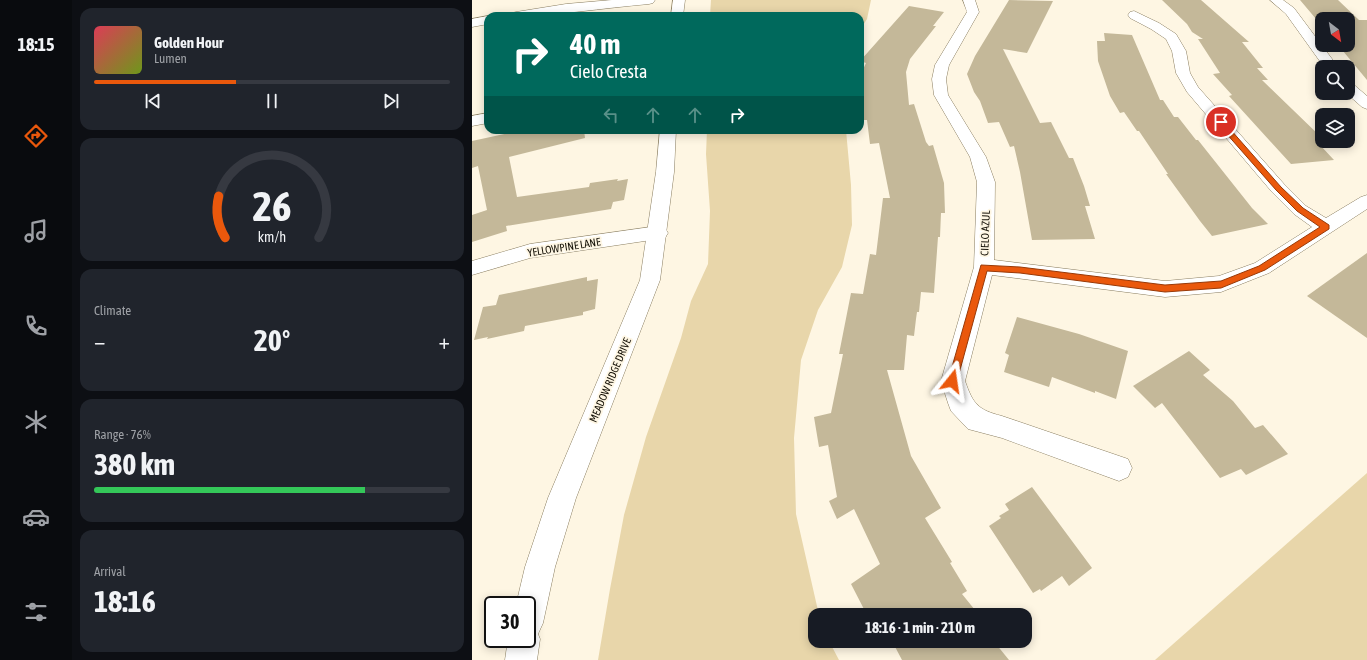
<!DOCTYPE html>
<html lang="en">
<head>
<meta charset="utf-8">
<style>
  :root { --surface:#171b24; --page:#20242c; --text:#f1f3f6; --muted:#9ea1a6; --line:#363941; --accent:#ea580c }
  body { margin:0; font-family:"Asap Condensed",sans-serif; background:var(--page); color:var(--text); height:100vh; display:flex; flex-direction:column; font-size:15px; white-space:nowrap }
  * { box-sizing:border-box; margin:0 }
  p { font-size:13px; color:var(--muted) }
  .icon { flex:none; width:22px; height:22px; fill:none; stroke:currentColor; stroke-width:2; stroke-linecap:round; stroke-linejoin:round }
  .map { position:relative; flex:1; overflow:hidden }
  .details { display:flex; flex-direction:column; gap:8px; padding:8px; background:#0d0f14; width:400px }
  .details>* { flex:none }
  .top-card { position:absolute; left:12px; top:12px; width:380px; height:122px; border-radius:12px; box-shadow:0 2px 10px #0003; background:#00695c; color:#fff; overflow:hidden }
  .needle { width:26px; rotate:149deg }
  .controls { position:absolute; left:843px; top:12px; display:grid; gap:8px }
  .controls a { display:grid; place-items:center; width:40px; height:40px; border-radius:8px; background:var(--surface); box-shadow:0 2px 10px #0003; font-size:20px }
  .speed { position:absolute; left:12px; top:596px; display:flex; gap:8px; font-size:20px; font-weight:700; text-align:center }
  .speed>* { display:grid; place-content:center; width:52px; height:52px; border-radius:50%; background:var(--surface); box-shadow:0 2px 10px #0003; line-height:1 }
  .speed .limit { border:2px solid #111; border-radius:6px; background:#fff; color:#111 }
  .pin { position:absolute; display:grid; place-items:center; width:34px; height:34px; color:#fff; margin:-17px; border:2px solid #fff; border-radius:50%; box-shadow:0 1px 4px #0007 }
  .me { position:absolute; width:44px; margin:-22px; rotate:15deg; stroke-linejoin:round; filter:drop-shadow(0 0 3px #0008) }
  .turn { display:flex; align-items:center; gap:14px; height:84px; padding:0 20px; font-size:18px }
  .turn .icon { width:52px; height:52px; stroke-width:2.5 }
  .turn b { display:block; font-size:28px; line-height:34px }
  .lanes { display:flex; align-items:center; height:38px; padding:0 20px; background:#0003; justify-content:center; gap:20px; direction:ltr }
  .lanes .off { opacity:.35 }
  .big { font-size:30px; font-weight:700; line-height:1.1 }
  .details .widget { flex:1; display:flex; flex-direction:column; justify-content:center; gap:6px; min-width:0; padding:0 14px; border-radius:12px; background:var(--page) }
  .details .dial { align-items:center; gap:0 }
  .dial svg { height:104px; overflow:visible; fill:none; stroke:var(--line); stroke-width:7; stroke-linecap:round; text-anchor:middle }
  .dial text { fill:var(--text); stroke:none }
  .song { display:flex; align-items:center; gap:12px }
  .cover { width:48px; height:48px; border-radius:6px; background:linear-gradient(135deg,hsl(350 70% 55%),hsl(80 70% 35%)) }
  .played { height:4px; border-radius:2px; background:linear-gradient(90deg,var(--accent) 40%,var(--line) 40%) }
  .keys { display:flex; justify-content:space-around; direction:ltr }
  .heat { display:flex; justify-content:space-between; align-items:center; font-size:22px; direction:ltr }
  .charge { height:6px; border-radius:3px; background:linear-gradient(90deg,#34c759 76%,var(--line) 0) }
  .trip { position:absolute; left:336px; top:608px; width:224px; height:40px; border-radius:12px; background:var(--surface); box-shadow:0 2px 10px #0003; font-weight:700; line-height:40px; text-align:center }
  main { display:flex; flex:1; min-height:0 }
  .tab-bar { display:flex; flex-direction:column; width:72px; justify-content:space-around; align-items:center; background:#090b0e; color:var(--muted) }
  .tab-bar .icon { width:28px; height:28px }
  .tab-bar .on { color:var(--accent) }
  .tab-bar b { font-size:18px; color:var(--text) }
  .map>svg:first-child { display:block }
  .green { fill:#e8d6aa }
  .building { fill:#c4b899 }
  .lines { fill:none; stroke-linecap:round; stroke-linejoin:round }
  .minor-casing { stroke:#8a7e61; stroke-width:1 }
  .tertiary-casing { stroke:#8a7e61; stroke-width:1 }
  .minor { fill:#fff; fill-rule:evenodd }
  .tertiary { fill:#fff; fill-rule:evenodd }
  .route { fill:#ea580c; stroke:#983908 }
  .labels { text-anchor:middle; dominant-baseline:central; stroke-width:3.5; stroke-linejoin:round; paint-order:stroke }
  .street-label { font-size:11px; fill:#130f05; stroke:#fef6e3 }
</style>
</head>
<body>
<main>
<nav class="tab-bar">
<b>18:15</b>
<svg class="icon on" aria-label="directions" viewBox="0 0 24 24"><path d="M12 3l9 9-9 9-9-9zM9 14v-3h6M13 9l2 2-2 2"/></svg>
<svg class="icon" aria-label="music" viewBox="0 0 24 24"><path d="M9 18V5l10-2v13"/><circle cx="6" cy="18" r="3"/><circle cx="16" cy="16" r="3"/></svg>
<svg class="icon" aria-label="phone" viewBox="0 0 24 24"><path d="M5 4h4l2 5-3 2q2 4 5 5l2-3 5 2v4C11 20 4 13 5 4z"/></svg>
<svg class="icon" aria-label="climate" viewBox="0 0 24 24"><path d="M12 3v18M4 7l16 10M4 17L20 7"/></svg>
<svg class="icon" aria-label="car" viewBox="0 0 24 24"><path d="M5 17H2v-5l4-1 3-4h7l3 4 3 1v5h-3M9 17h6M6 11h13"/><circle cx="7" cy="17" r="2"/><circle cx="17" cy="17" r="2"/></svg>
<svg class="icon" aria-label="filters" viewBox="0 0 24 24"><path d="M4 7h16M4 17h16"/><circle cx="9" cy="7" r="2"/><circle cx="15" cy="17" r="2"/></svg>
</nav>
<section class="details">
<div class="widget">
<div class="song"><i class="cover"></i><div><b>Golden Hour</b><p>Lumen</p></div></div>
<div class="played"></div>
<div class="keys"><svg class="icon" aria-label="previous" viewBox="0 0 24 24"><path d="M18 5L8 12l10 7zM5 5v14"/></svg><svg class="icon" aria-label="pause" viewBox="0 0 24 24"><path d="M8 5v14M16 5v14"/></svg><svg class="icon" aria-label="next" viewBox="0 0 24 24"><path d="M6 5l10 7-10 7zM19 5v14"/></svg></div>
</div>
<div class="widget dial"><svg viewBox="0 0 100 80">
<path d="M14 69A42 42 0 1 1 86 69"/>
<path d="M14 69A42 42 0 0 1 9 37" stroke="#ea580c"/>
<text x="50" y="56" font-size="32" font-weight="700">26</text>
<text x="50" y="72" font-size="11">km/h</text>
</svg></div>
<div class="widget"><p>Climate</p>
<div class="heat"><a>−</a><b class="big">20°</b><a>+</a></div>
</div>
<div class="widget"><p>Range · 76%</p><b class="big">380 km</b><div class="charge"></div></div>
<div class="widget"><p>Arrival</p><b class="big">18:16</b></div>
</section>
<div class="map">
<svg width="895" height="660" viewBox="0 0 895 660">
  <rect width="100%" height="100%" fill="#fef6e3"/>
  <g class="green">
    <polygon points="239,0 399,0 395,19 388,30 388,16 238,16"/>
    <polygon points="235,130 374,130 379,185 380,225 370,267 346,310 329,360 322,438 324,514 347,615 343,615 343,641 357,641 367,660 126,660 138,589 152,515 174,437 209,338 219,301 236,264 238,211 234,154"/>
    <polygon points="895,473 895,660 683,660"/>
  </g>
  <g class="building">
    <polygon points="537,0 581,1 555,53 531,49 568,123 579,122 597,158 601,158 612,186 618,206 613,206 623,239 560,240 548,172 542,146 538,147 527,122 516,123 508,101 502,92 495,74 503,56"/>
    <polygon points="690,0 729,0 777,42 770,42 791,68 785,68 796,80 790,80 850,138 850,141 853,141 857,144 848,145 862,160 819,164 757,96 760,95 741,74 748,73 726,39 731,39 720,32 715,24"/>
    <polygon points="828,0 866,0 887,20 895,20 895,80 866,45 876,45 876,19 850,19 850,26"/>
    <polygon points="437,6 472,12 461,26 464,26 438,59 434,72 437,105 442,104 454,142 457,146 461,145 472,183 473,213 469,213 468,237 466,237 462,293 449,292 447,312 445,312 444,319 442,336 435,335 432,370 415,370 439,456 469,508 453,518 480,562 478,563 495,591 490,594 507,615 395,615 379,584 408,564 382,509 365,519 357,501 365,497 356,445 347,447 342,417 359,413 371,354 367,354 379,293 391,294 398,254 404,255 411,198 418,198 407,143 398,144 395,120 391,120 388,99 388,76 394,63 388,61"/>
    <polygon points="632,33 660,35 688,100 691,100 702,117 706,117 724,140 726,140 780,208 796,224 740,236 728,221 694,174 696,174 667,131 665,131 652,112 648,113 638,96 626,61 625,41 633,41"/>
    <polygon points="51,130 112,130 113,138 37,157 45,197 117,187 118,183 146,179 145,181 156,179 152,200 141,202 139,209 34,226 35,231 0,242 0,215 15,210 6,166 0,168 0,141"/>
    <polygon points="895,253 895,338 835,296"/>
    <polygon points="115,277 115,281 126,279 123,309 111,312 111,315 53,326 52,331 15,339 16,337 2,340 11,307 24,305 27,295"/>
    <polygon points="545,317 607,334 656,351 644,399 623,391 623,393 580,377 577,387 532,372 537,355 533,353"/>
    <polygon points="717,351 738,370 731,375 761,401 783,428 791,425 816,454 774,475 769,469 748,478 690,403 683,408 661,386"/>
    <polygon points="560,487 620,568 597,586 590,576 569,591 568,589 561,593 517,526 529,518 527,516 537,510 533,504"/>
    <polygon points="420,641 527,641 524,644 537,660 430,660"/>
  </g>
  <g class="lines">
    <g class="minor-casing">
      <g id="minor">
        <path d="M 140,0 L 183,0 L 181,3 L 177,4 C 131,8 83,16 38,16 L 40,13 L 44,12 L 94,4 Z"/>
        <path d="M 491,0 L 503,0 L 507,12 L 477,65 L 474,79 L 476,95 L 514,157 L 523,182 L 522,260 L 693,281 L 747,276 L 783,263 L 840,227 L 822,214 L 800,192 L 715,92 L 704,73 L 700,51 L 694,39 L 679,29 L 658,18 L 656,15 L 658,12 L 662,11 L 687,23 L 704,34 L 714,51 L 718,73 L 726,87 L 812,184 L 834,206 L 854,218 L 889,197 L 895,195 L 895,209 L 797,273 L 749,292 L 693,297 L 520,275 L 493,381 C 501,404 506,410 530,416 L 656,459 L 660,468 L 656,477 L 647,481 L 530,438 L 496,429 L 479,411 L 476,403 L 469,381 L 502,267 L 505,182 L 498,157 L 462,95 L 460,79 L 463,65 L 495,12 Z"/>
        <polygon points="798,0 811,0 822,8 866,67 852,67 814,14"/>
        <polygon points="16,16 16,24 0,27 0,19"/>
        <polygon points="876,83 881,84 895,96 895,109 890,107 874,93 876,93"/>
        <polygon points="16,113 16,123 0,126 0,116"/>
        <polygon points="186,226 193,228 196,233 193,238 58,258 0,275 0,261 58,244"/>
      </g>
    </g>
    <g class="tertiary-casing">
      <g id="tertiary">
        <polygon points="201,0 213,0 211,16 199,16"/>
        <polygon points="188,130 204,130 202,172 188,280 104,498 83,567 71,623 66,634 68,639 65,660 33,660 36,639 55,639 55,605 44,605 53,567 76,498 168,280 184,172"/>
      </g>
    </g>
    <use href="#minor" class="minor"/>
    <use href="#tertiary" class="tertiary"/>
  </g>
  <polygon class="route" points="746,121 751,121 809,187 831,208 857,225 857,229 793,270 749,288 693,292 548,273 515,271 485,381 484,384 480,385 477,384 476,381 509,265 548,267 693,285 749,281 787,266 848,227 825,211 804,190 746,124"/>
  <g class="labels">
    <g class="street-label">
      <text transform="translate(513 233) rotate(-88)">CIELO AZUL</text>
      <text transform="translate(92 247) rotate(-9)">YELLOWPINE LANE</text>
      <text transform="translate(138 380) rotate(-67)">MEADOW RIDGE DRIVE</text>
    </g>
  </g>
</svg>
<div class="controls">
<a><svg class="needle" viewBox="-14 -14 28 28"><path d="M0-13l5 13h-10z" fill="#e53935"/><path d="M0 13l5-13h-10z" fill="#9ea1a6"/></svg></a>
<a><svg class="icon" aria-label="search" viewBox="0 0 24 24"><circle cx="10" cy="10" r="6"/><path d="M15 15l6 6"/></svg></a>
<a><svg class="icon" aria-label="layers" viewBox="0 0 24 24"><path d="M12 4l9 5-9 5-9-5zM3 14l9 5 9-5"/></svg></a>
</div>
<div class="speed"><div class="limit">30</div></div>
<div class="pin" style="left:749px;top:122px;background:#d93025"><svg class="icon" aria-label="arrive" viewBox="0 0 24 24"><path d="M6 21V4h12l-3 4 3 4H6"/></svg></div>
<svg class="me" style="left:480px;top:381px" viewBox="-20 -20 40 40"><path d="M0-17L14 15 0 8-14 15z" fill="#ea580c" stroke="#fff" stroke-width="4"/></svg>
<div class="trip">18:16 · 1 min · 210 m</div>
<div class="top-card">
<div class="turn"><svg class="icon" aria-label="right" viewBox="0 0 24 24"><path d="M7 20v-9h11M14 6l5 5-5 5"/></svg><div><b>40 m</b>Cielo Cresta</div></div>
<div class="lanes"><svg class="icon off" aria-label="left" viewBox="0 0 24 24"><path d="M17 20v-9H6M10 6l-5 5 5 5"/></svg><svg class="icon off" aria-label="ahead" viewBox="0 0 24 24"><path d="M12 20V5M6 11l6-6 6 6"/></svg><svg class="icon off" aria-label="ahead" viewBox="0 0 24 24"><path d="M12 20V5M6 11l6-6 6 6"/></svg><svg class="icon" aria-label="right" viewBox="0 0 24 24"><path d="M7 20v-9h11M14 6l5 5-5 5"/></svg></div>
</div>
</div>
</main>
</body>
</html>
